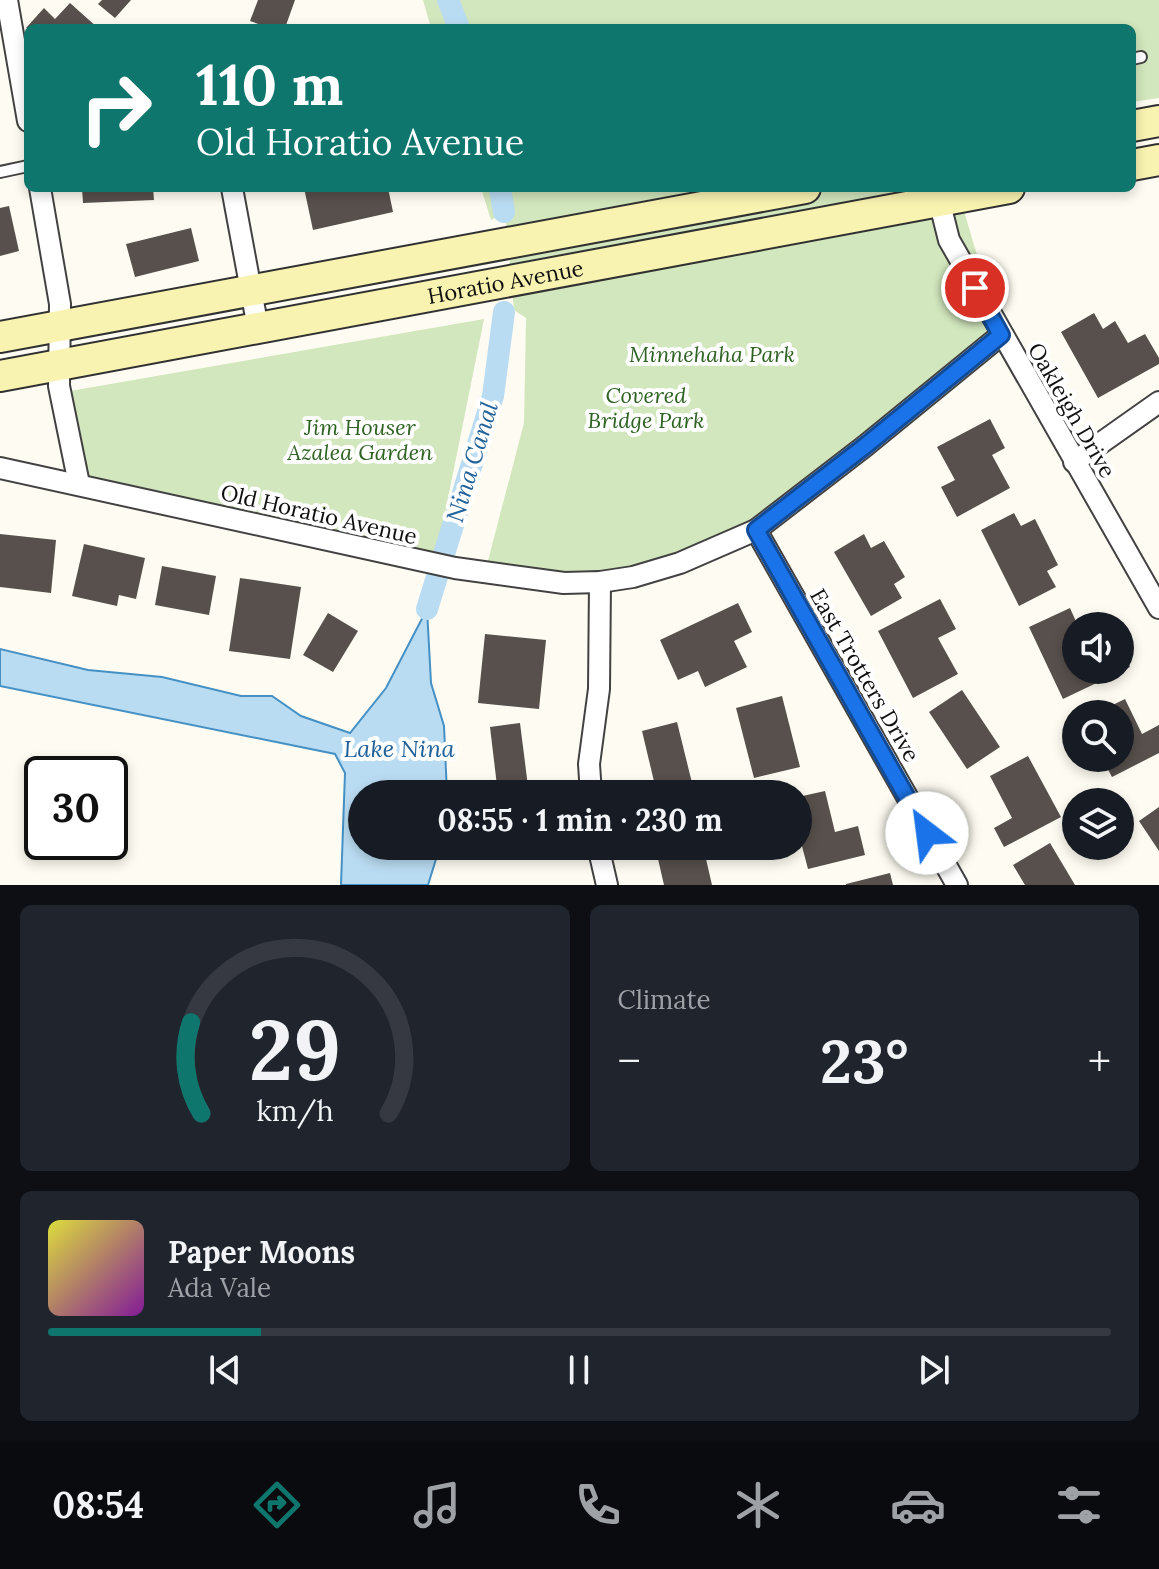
<!DOCTYPE html>
<html lang="en">
<head>
<meta charset="utf-8">
<style>
  :root { --surface:#171b24; --page:#20242c; --text:#f1f3f6; --muted:#9ea1a6; --line:#363941; --accent:#0f766e }
  body { margin:0; font-family:Lora,serif; background:var(--page); color:var(--text); height:100vh; display:flex; flex-direction:column; font-size:30px; white-space:nowrap }
  * { box-sizing:border-box; margin:0 }
  p { font-size:26px; color:var(--muted) }
  .icon { flex:none; width:44px; height:44px; fill:none; stroke:currentColor; stroke-width:2; stroke-linecap:round; stroke-linejoin:round }
  .map { position:relative; height:885px; overflow:hidden }
  .details { display:flex; flex-direction:column; gap:20px; padding:20px; background:#0d0f14; flex:1 }
  .details>* { flex:none }
  .guide { position:absolute; left:24px; top:24px; width:1112px; height:168px; border-radius:12px; box-shadow:0 4px 12px #0003; background:#0f766e; color:#fff; overflow:hidden }
  .fabs { position:absolute; left:1062px; top:612px; display:grid; gap:16px }
  .fabs a { display:grid; place-items:center; width:72px; height:72px; border-radius:50%; background:var(--surface); box-shadow:0 4px 12px #0003; font-size:40px }
  .speed { position:absolute; left:24px; top:756px; display:flex; gap:16px; font-size:40px; font-weight:700; text-align:center }
  .speed>* { display:grid; place-content:center; width:104px; height:104px; border-radius:50%; background:var(--surface); box-shadow:0 4px 12px #0003; line-height:1 }
  .speed .limit { border:4px solid #111; border-radius:12px; background:#fff; color:#111 }
  .pin { position:absolute; display:grid; place-items:center; width:68px; height:68px; color:#fff; margin:-34px; border:4px solid #fff; border-radius:50%; box-shadow:0 2px 8px #0007 }
  .me { position:absolute; width:88px; margin:-44px; rotate:330deg; stroke-linejoin:round; filter:drop-shadow(0 0 6px #0008) }
  .turn { display:flex; align-items:center; gap:28px; height:168px; padding:0 40px; font-size:36px }
  .turn .icon { width:104px; height:104px; stroke-width:2.5 }
  .turn b { display:block; font-size:56px; line-height:68px }
  .big { font-size:60px; font-weight:700; line-height:1.1 }
  .details .card { flex:1; display:flex; flex-direction:column; justify-content:center; gap:12px; min-width:0; padding:0 28px; border-radius:12px; background:var(--page) }
  .details .dial { align-items:center; gap:0 }
  .dial svg { height:208px; overflow:visible; fill:none; stroke:var(--line); stroke-width:7; stroke-linecap:round; text-anchor:middle }
  .dial text { fill:var(--text); stroke:none }
  .song { display:flex; align-items:center; gap:24px }
  .cover { width:96px; height:96px; border-radius:12px; background:linear-gradient(135deg,hsl(60 70% 55%),hsl(290 70% 35%)) }
  .played { height:8px; border-radius:4px; background:linear-gradient(90deg,var(--accent) 20%,var(--line) 20%) }
  .keys { display:flex; justify-content:space-around; direction:ltr }
  .heat { display:flex; justify-content:space-between; align-items:center; font-size:44px; direction:ltr }
  .details .tiles { flex:1; display:grid; gap:20px; grid-template-columns:1fr 1fr }
  .card:last-child { grid-column:span 2 }
  .trip { position:absolute; left:348px; top:780px; width:464px; height:80px; border-radius:40px; background:var(--surface); box-shadow:0 4px 12px #0003; font-weight:700; line-height:80px; text-align:center }
  .dock { display:flex; height:128px; justify-content:space-around; align-items:center; background:#090b0e; color:var(--muted) }
  .dock .icon { width:56px; height:56px }
  .dock .active { color:var(--accent) }
  .dock b { font-size:36px; color:var(--text) }
  .map>svg:first-child { display:block }
  .green { fill:#d2e7bd }
  .water { fill:#badcf2; stroke:#4590c4; stroke-width:2 }
  .lines { fill:none; stroke-linecap:round; stroke-linejoin:round }
  .canal { stroke:#badcf2; stroke-width:22 }
  .building { fill:#57504c }
  .lane-casing { stroke:#424242; stroke-width:14 }
  .street-casing { stroke:#424242; stroke-width:24 }
  .secondary-casing { stroke:#313131; stroke-width:34 }
  .lane { stroke:#fff; stroke-width:10 }
  .street { stroke:#fff; stroke-width:20 }
  .secondary { stroke:#f9f3b1; stroke-width:30 }
  .route-casing { stroke:#114b97; stroke-width:20 }
  .route { stroke:#1a73e8; stroke-width:14 }
  .labels { text-anchor:middle; dominant-baseline:central; stroke-width:8; stroke-linejoin:round; paint-order:stroke }
  .street-label { font-size:22px; fill:#0f0f0f; stroke:#fff }
  .park-label { font-size:22px; font-style:italic; fill:#2f6323; stroke:#fff }
  .water-label { font-size:24px; font-style:italic; fill:#206299; stroke:#fff }
</style>
</head>
<body>
<div class="map">
<svg width="1159" height="885" viewBox="0 0 1159 885">
  <rect width="100%" height="100%" fill="#fefcf2"/>
  <g class="green">
    <polygon points="423,0 1159,0 1159,98 1132,102 1132,28 431,28"/>
    <polygon points="481,188 957,188 1001,335 780,513 633,577 485,572 524,423 526,318 514,310 505,213 491,220"/>
    <polygon points="484,319 436,558 89,477 70,391"/>
  </g>
  <polygon class="water" points="427,609 431,683 444,726 447,794 362,794 362,846 440,846 428,885 341,885 345,773 335,754 0,686 0,649 88,670 162,677 241,696 272,696 301,716 350,733 386,688"/>
  <g class="lines">
    <g class="canal">
      <polyline points="448,0 459,28"/>
      <polyline points="500,188 504,212"/>
      <polyline points="427,609 493,396 504,312"/>
    </g>
  </g>
  <g class="building">
    <polygon points="102,0 131,0 115,18 98,4"/>
    <polygon points="258,0 295,0 285,28 270,28 250,21"/>
    <polygon points="70,3 98,28 26,28 44,8 55,19"/>
    <polygon points="82,188 153,188 154,200 83,203"/>
    <polygon points="304,188 388,188 393,212 313,230"/>
    <polygon points="9,206 19,251 0,256 0,208"/>
    <polygon points="191,228 199,261 135,277 126,244"/>
    <polygon points="1094,313 1103,329 1115,321 1128,343 1145,334 1159,358 1159,364 1098,398 1061,332"/>
    <polygon points="990,419 1005,448 992,455 1010,488 957,517 941,487 955,480 937,447"/>
    <polygon points="1014,513 1021,526 1035,519 1058,565 1047,571 1056,587 1019,606 981,530"/>
    <polygon points="0,534 56,540 51,593 0,587"/>
    <polygon points="864,534 871,548 884,541 905,577 894,584 902,598 871,616 834,552"/>
    <polygon points="84,544 145,558 136,599 119,595 117,606 72,596"/>
    <polygon points="162,566 216,576 209,615 155,605"/>
    <polygon points="240,578 301,587 290,659 229,651"/>
    <polygon points="940,599 956,629 938,638 958,674 913,698 878,631"/>
    <polygon points="738,603 752,632 734,641 747,667 705,687 698,671 678,680 660,640"/>
    <polygon points="1070,608 1078,626 1076,626 1076,670 1120,670 1120,645 1130,667 1063,699 1029,627"/>
    <polygon points="328,613 358,631 333,672 303,655"/>
    <polygon points="485,634 546,640 539,709 478,703"/>
    <polygon points="962,690 1000,747 967,769 929,712"/>
    <polygon points="782,696 800,767 754,778 736,708"/>
    <polygon points="1125,699 1142,734 1159,725 1159,753 1112,777 1102,758 1120,758 1120,714 1094,714"/>
    <polygon points="677,722 694,791 681,794 657,794 642,731"/>
    <polygon points="520,723 529,794 498,794 490,727"/>
    <polygon points="1028,756 1061,817 1004,847 994,828 1012,818 990,776"/>
    <polygon points="825,791 835,832 858,826 865,855 808,869 798,831 798,797"/>
    <polygon points="1159,807 1159,851 1139,821"/>
    <polygon points="1050,843 1075,885 1025,885 1013,865"/>
    <polygon points="655,846 703,846 712,885 664,885"/>
    <polygon points="890,873 893,885 846,885 846,884"/>
  </g>
  <g class="lines">
    <g class="lane-casing">
      <g id="lane">
        <polyline points="1132,59 1141,57"/>
        <polyline points="0,172 28,166"/>
      </g>
    </g>
    <g class="street-casing">
      <g id="street">
        <polyline points="7,0 28,121"/>
        <polyline points="40,188 60,304 59,386 79,484"/>
        <polyline points="232,188 258,328"/>
        <polyline points="937,192 949,240 1159,608"/>
        <polyline points="1074,462 1159,402"/>
        <polyline points="0,468 455,568 564,583 600,582 633,577 680,563 756,530 865,446 1001,335"/>
        <polyline points="756,530 957,885"/>
        <polyline points="591,794 589,764 599,689 600,582"/>
        <polyline points="598,846 607,885"/>
      </g>
    </g>
    <g class="secondary-casing">
      <g id="secondary">
        <polyline points="1132,126 1159,121"/>
        <polyline points="1132,165 1159,160"/>
        <polyline points="0,337 805,188"/>
        <path id="s1" d="M 0,376 L 1009,188"/>
      </g>
    </g>
    <use href="#lane" class="lane"/>
    <use href="#street" class="street"/>
    <use href="#secondary" class="secondary"/>
  </g>
  <g class="lines">
    <g class="route-casing">
      <polyline id="route" points="927,833 756,530 865,446 1001,335 975,288"/>
    </g>
    <use href="#route" class="route"/>
  </g>
  <g class="labels">
    <g class="street-label">
      <text stroke="none"><textPath href="#s1" startOffset="514">Horatio Avenue</textPath></text>
      <text transform="translate(1072 410) rotate(60)">Oakleigh Drive</text>
      <text transform="translate(319 514) rotate(13)">Old Horatio Avenue</text>
      <text transform="translate(865 675) rotate(60)">East Trotters Drive</text>
    </g>
    <g class="park-label">
      <text x="712" y="354">Minnehaha Park</text>
      <text x="646" y="395">Covered<tspan x="646" dy="25">Bridge Park</tspan></text>
      <text x="360" y="427">Jim Houser<tspan x="360" dy="25">Azalea Garden</tspan></text>
    </g>
    <g class="water-label">
      <text transform="translate(472 462) rotate(-73)">Nina Canal</text>
      <text x="399" y="748">Lake Nina</text>
    </g>
  </g>
</svg>
<div class="fabs">
<a><svg class="icon" aria-label="sound" viewBox="0 0 24 24"><path d="M4 9h4l5-4v14l-5-4H4zM17 9q2 3 0 6"/></svg></a>
<a><svg class="icon" aria-label="search" viewBox="0 0 24 24"><circle cx="10" cy="10" r="6"/><path d="M15 15l6 6"/></svg></a>
<a><svg class="icon" aria-label="layers" viewBox="0 0 24 24"><path d="M12 4l9 5-9 5-9-5zM3 14l9 5 9-5"/></svg></a>
</div>
<div class="speed"><div class="limit">30</div></div>
<div class="pin" style="left:975px;top:288px;background:#d93025"><svg class="icon" aria-label="arrive" viewBox="0 0 24 24"><path d="M6 21V4h12l-3 4 3 4H6"/></svg></div>
<svg class="me" style="left:927px;top:833px" viewBox="-20 -20 40 40"><circle r="19" fill="#fff"/><path d="M0-13L10 11 0 6-10 11z" fill="#1a73e8"/></svg>
<div class="trip">08:55 · 1 min · 230 m</div>
<div class="guide">
<div class="turn"><svg class="icon" aria-label="right" viewBox="0 0 24 24"><path d="M7 20v-9h11M14 6l5 5-5 5"/></svg><div><b>110 m</b>Old Horatio Avenue</div></div>
</div>
</div>
<section class="details">
<div class="tiles">
<div class="card dial"><svg viewBox="0 0 100 80">
<path d="M14 69A42 42 0 1 1 86 69"/>
<path d="M14 69A42 42 0 0 1 10 34" stroke="#0f766e"/>
<text x="50" y="56" font-size="32" font-weight="700">29</text>
<text x="50" y="72" font-size="11">km/h</text>
</svg></div>
<div class="card"><p>Climate</p>
<div class="heat"><a>−</a><b class="big">23°</b><a>+</a></div>
</div>
<div class="card">
<div class="song"><i class="cover"></i><div><b>Paper Moons</b><p>Ada Vale</p></div></div>
<div class="played"></div>
<div class="keys"><svg class="icon" aria-label="previous" viewBox="0 0 24 24"><path d="M18 5L8 12l10 7zM5 5v14"/></svg><svg class="icon" aria-label="pause" viewBox="0 0 24 24"><path d="M8 5v14M16 5v14"/></svg><svg class="icon" aria-label="next" viewBox="0 0 24 24"><path d="M6 5l10 7-10 7zM19 5v14"/></svg></div>
</div>
</div>
</section>
<nav class="dock">
<b>08:54</b>
<svg class="icon active" aria-label="directions" viewBox="0 0 24 24"><path d="M12 3l9 9-9 9-9-9zM9 14v-3h6M13 9l2 2-2 2"/></svg>
<svg class="icon" aria-label="music" viewBox="0 0 24 24"><path d="M9 18V5l10-2v13"/><circle cx="6" cy="18" r="3"/><circle cx="16" cy="16" r="3"/></svg>
<svg class="icon" aria-label="phone" viewBox="0 0 24 24"><path d="M5 4h4l2 5-3 2q2 4 5 5l2-3 5 2v4C11 20 4 13 5 4z"/></svg>
<svg class="icon" aria-label="climate" viewBox="0 0 24 24"><path d="M12 3v18M4 7l16 10M4 17L20 7"/></svg>
<svg class="icon" aria-label="car" viewBox="0 0 24 24"><path d="M5 17H2v-5l4-1 3-4h7l3 4 3 1v5h-3M9 17h6M6 11h13"/><circle cx="7" cy="17" r="2"/><circle cx="17" cy="17" r="2"/></svg>
<svg class="icon" aria-label="filters" viewBox="0 0 24 24"><path d="M4 7h16M4 17h16"/><circle cx="9" cy="7" r="2"/><circle cx="15" cy="17" r="2"/></svg>
</nav>
</body>
</html>
